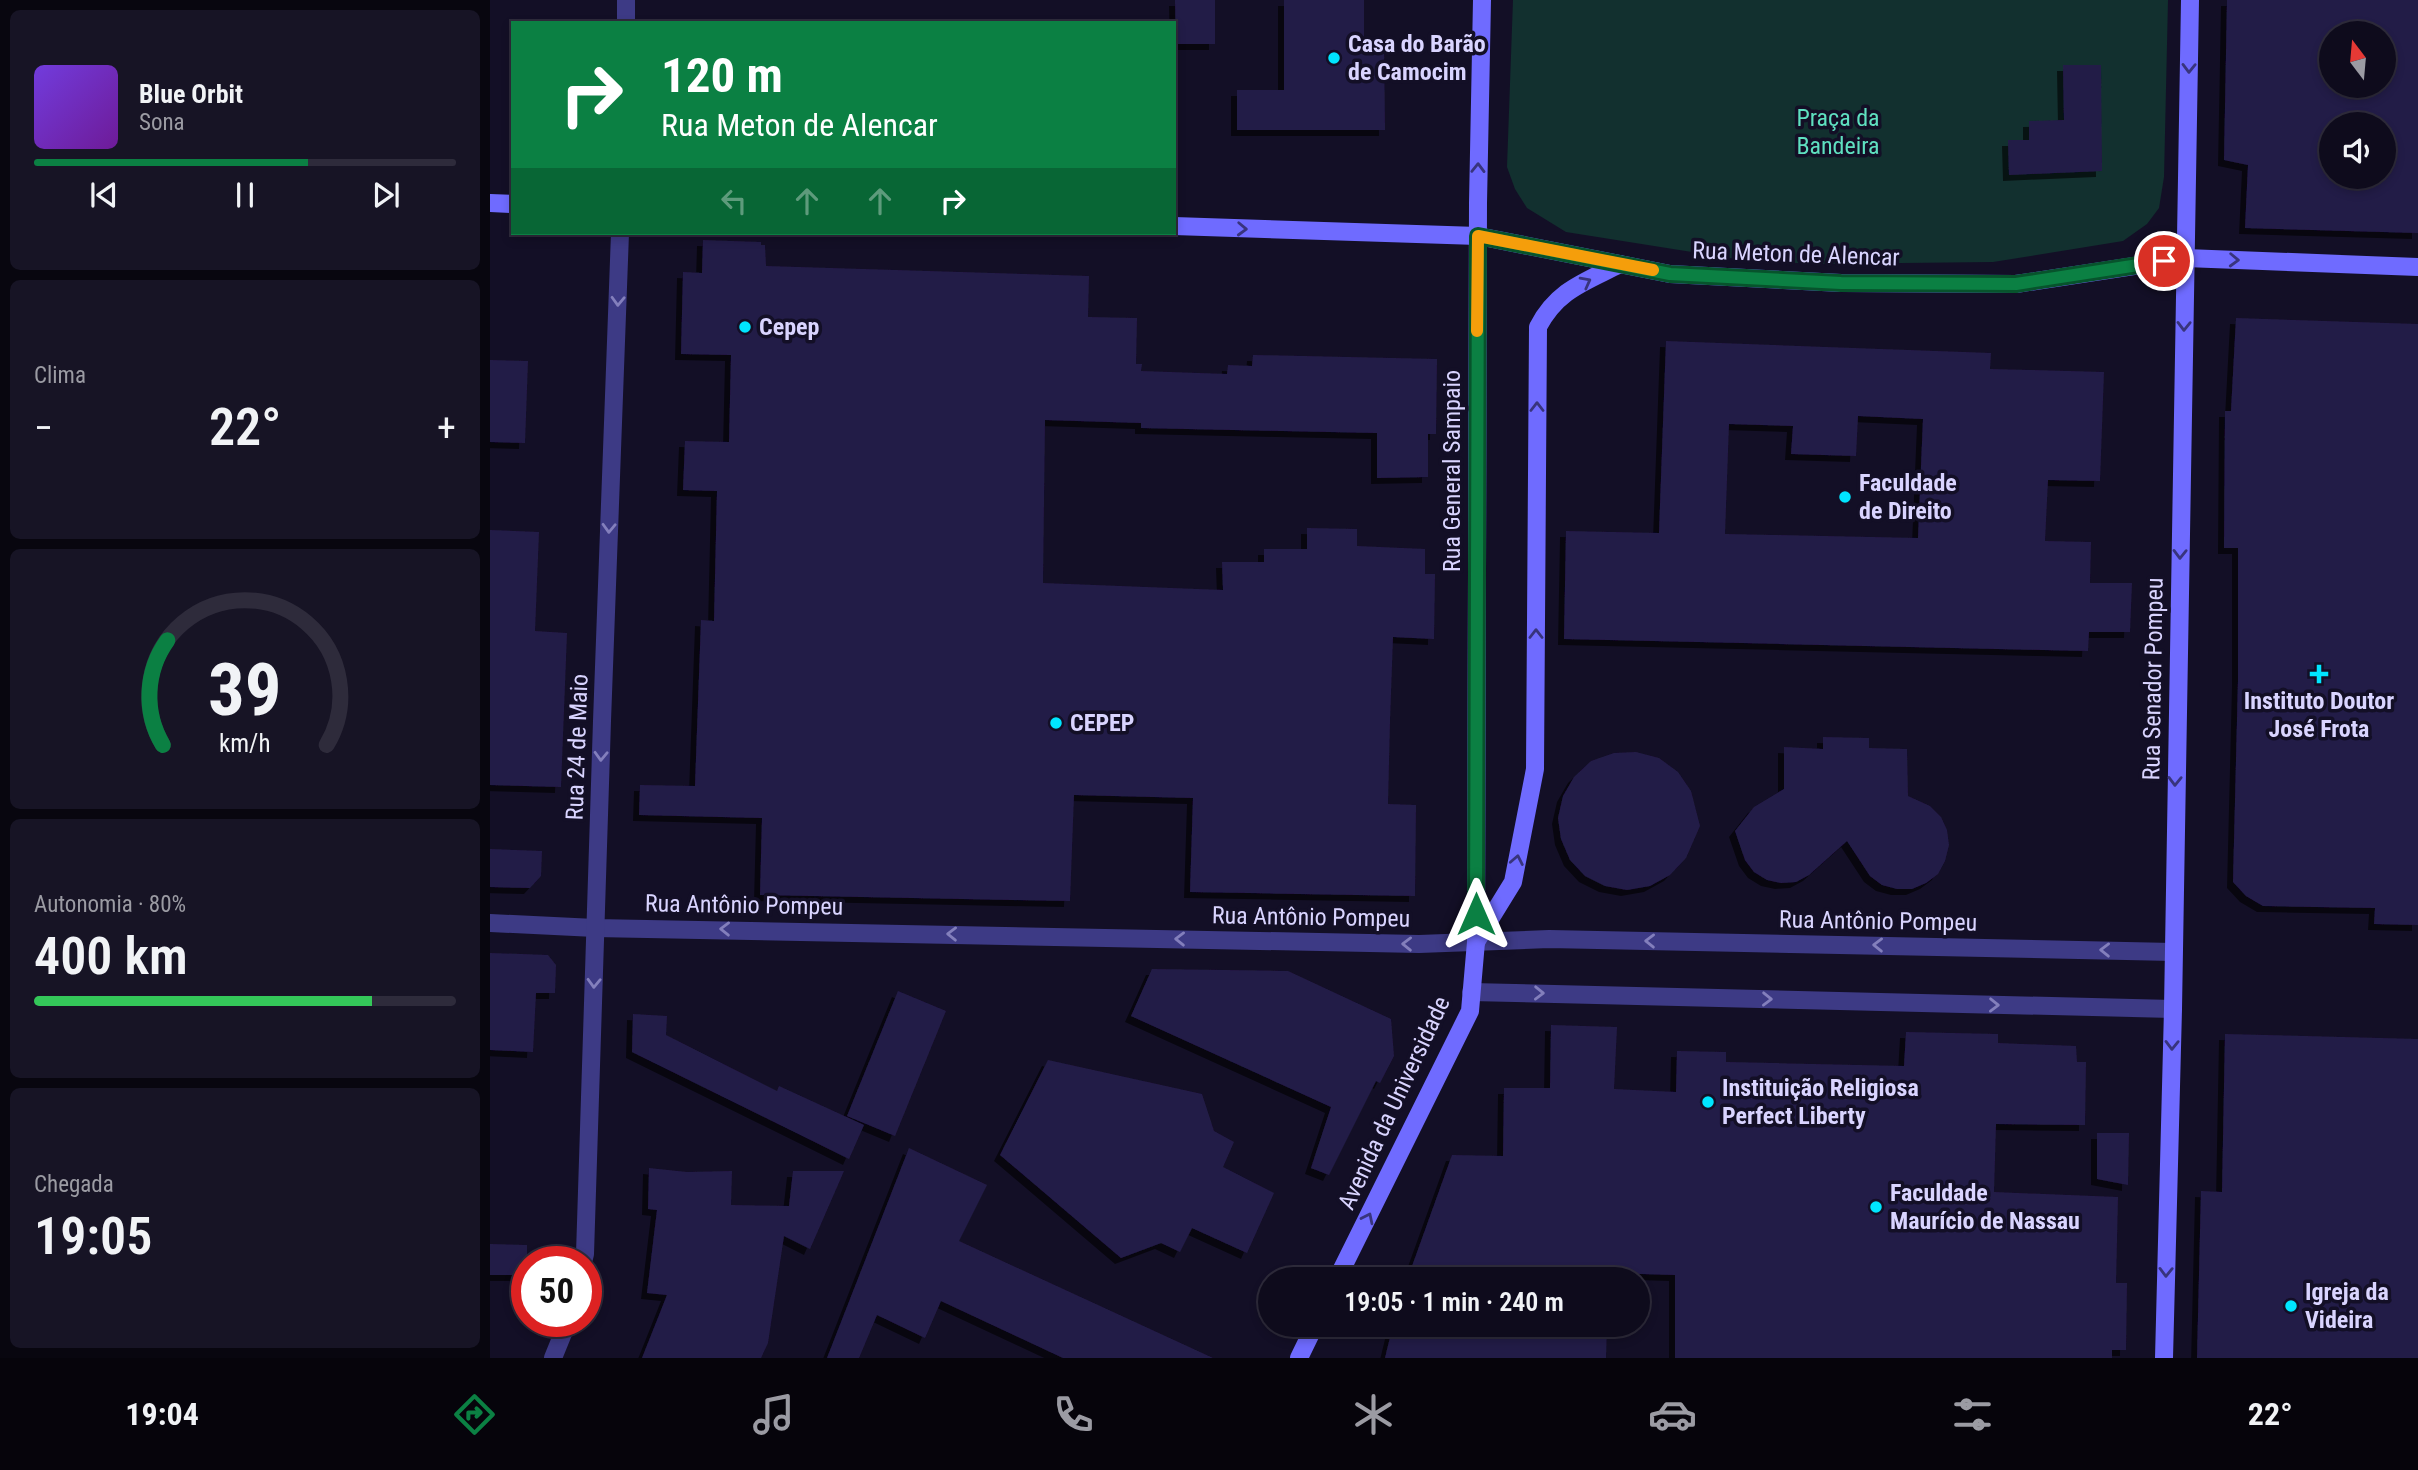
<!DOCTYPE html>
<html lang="pt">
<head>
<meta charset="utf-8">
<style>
  :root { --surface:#0e0b1c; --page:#171425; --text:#f1f3f6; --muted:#9b9ba3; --line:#2e2b3b; --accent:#0b8043 }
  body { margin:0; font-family:"Roboto Condensed",sans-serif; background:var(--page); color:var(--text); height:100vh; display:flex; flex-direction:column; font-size:26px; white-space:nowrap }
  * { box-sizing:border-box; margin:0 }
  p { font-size:23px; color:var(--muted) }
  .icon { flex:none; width:38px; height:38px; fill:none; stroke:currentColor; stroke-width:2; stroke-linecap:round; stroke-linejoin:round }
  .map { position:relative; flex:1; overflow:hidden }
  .drawer { display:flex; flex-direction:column; gap:10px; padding:10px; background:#08060f; width:490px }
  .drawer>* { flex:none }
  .banner { position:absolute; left:21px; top:21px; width:665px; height:214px; border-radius:0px; box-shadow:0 4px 10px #0003,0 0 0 2px var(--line); background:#0b8043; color:#fff; overflow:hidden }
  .needle { width:46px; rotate:344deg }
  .fabs { position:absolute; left:1829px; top:21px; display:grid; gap:14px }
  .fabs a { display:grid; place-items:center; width:77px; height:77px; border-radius:50%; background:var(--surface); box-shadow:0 4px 10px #0003,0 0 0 2px var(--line); font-size:35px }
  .speed { position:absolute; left:21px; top:1246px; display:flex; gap:14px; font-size:35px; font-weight:700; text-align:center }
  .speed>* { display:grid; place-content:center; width:91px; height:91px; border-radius:50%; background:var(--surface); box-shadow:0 4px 10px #0003,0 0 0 2px var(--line); line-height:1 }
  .speed .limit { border:10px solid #d22; background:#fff; color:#111 }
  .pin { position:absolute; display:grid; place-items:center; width:60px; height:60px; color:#fff; margin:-30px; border:4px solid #fff; border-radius:50%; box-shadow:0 2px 7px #0007 }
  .me { position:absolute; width:77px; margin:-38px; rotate:0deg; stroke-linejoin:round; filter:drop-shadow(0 0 5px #0008) }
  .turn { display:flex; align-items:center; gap:24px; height:147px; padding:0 35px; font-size:32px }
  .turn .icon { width:91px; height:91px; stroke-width:2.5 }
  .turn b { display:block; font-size:49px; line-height:60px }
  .lanes { display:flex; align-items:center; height:66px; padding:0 35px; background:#0003; justify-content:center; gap:35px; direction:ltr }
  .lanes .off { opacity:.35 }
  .big { font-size:52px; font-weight:600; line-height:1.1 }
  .drawer .widget { flex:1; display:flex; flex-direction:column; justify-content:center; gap:10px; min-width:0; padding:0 24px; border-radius:10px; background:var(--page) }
  .drawer .dial { align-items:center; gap:0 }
  .dial svg { height:182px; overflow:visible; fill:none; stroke:var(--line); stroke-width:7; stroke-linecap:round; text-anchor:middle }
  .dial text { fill:var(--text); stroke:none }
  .song { display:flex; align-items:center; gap:21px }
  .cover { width:84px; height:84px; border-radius:10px; background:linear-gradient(135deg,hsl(260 70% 55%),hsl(280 70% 35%)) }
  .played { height:7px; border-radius:4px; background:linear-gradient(90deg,var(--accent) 65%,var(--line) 65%) }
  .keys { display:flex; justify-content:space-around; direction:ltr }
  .heat { display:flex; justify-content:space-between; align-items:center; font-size:38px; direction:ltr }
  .charge { height:10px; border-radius:5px; background:linear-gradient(90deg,#34c759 80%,var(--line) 0) }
  .trip { position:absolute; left:768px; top:1267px; width:392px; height:70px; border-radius:35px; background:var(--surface); box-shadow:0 4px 10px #0003,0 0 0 2px var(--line); font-weight:600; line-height:70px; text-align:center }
  .dock { display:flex; height:112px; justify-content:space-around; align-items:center; background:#06040b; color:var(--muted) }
  .dock .icon { width:49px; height:49px }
  .dock .active { color:var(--accent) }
  .dock b { font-size:32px; color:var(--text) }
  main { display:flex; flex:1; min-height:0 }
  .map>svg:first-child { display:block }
  .green { fill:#12302f }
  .building { fill:#241b47; fill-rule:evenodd; filter:url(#shadow) }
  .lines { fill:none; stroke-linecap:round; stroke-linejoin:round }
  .street { stroke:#3d3a85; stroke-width:18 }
  .secondary { stroke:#6f6bff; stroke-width:18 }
  .oneway { stroke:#38347d }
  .oneway2 { stroke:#837fbc }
  .route-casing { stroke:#07532c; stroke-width:18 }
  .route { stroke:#0b8043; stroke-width:12 }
  .slow { stroke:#f59e0b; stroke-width:12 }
  .poi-dot { fill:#00e5ff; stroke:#130f26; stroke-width:2.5 }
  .labels { text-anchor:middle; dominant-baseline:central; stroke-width:7; stroke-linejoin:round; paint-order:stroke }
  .poi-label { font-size:24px; font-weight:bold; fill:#d9d4ff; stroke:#130f26; text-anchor:start }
  .park-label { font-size:24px; fill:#5fe0c0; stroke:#130f26 }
  .street-label { font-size:24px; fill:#d9d4ff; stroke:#130f26 }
</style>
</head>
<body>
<main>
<section class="drawer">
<div class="widget">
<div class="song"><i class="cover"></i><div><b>Blue Orbit</b><p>Sona</p></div></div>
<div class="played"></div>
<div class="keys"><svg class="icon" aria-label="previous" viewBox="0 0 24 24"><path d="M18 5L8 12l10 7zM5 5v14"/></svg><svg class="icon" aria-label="pause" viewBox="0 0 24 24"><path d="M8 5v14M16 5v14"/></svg><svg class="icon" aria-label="next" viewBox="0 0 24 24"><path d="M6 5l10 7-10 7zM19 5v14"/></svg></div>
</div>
<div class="widget"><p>Clima</p>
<div class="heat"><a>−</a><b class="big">22°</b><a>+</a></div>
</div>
<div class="widget dial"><svg viewBox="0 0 100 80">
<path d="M14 69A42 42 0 1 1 86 69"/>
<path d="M14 69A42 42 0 0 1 16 23" stroke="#0b8043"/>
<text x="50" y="56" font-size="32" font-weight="700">39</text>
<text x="50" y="72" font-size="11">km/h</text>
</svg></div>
<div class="widget"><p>Autonomia · 80%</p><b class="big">400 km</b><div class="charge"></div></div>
<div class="widget"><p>Chegada</p><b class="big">19:05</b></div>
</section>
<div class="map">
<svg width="1928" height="1358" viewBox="0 0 1928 1358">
  <defs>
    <filter id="shadow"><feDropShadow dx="-6" dy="6" stdDeviation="0" flood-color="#0009"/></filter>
  </defs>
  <rect width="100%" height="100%" fill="#130f26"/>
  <polygon class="green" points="1023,0 1678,0 1674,177 1669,208 1657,224 1633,241 1503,262 1322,264 1246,259 1076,232 1037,208 1025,189 1017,167"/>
  <g class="building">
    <polygon points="685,0 725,0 725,44 686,44"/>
    <polygon points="794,0 874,0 874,40 894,40 895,130 747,130 747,90 794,90"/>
    <path d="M 1737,0 L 1928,0 L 1928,233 L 1755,228 L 1758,165 L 1734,160 ZM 1841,33 L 1894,33 L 1894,86 L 1841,86 ZM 1841,124 L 1894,124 L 1894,177 L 1841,177 Z"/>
    <polygon points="1573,65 1611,65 1612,171 1519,175 1518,140 1539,140 1539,121 1574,120"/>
    <polygon points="213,240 271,242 271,245 275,245 276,266 599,276 598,317 647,318 646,364 652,364 651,371 737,374 738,365 762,366 763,355 947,359 946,434 938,434 938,477 887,478 887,433 651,428 651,423 555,420 553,583 733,590 732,562 774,562 774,549 817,549 817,528 867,529 867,546 935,549 935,574 945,574 944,639 903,637 900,721 898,804 926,805 925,896 700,892 703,798 584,795 580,901 270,895 272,818 149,815 150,785 205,786 211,620 224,621 227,491 193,490 195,441 239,442 241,355 191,354 193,272 212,273"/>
    <polygon points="1746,318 1928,324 1928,925 1884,924 1885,908 1773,906 1756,896 1743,882 1748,680 1748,548 1734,548 1735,411 1741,411"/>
    <path d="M 1176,341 L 1501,353 L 1500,369 L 1614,372 L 1610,481 L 1558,480 L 1555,541 L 1601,542 L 1600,583 L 1642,583 L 1640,632 L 1599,632 L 1598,651 L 1074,639 L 1076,531 L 1169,533 ZM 1368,416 L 1433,419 L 1428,538 L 1235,534 L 1239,424 L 1303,426 L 1301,454 L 1366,456 Z"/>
    <polygon points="0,360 38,361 35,443 0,442"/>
    <polygon points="0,530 49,532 45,631 77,633 71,787 0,785"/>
    <polygon points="1333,737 1379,738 1379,748 1417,749 1418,796 1440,806 1451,817 1457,830 1459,845 1455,861 1448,874 1436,883 1422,889 1407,889 1392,885 1380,876 1357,841 1319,875 1306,882 1291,883 1277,880 1264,872 1255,860 1245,831 1264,807 1294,789 1294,747 1333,749"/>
    <polygon points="1146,752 1169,758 1188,772 1201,791 1210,826 1196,858 1180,875 1160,886 1137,890 1115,886 1095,876 1080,860 1071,839 1068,818 1073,796 1084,777 1101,761 1124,753"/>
    <polygon points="0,849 52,851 51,876 40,888 0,887"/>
    <polygon points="0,953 58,955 66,965 65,993 46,993 43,1052 0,1050"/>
    <polygon points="662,969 798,971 901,1019 904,1056 890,1083 886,1081 839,1175 821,1168 841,1107 641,1016"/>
    <polygon points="408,991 456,1011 405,1136 357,1116"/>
    <polygon points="143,1014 177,1016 176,1035 287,1091 289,1086 374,1125 359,1159 142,1052"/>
    <polygon points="1061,1025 1127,1027 1124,1089 1186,1092 1187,1051 1236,1052 1236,1062 1414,1066 1416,1032 1508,1034 1508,1043 1586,1046 1587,1062 1596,1062 1595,1125 1506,1124 1504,1192 1628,1197 1626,1283 1637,1283 1636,1350 1622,1350 1622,1358 1185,1358 1185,1275 1118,1273 1118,1279 914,1279 916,1269 921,1269 962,1155 1013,1156 1014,1088 1060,1088"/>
    <polygon points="1735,1034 1928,1039 1928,1358 1707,1358 1711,1191 1732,1192"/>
    <polygon points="558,1060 712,1094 724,1131 744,1142 733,1167 784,1193 757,1253 702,1228 690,1252 671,1243 631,1258 510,1155"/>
    <polygon points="1607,1133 1639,1133 1638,1185 1607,1179"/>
    <polygon points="419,1148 497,1185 469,1241 723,1358 573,1358 451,1301 435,1338 387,1315 369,1358 337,1358"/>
    <polygon points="159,1168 197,1172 242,1171 241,1205 299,1206 303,1171 354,1171 320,1249 294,1236 278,1343 271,1358 152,1358 177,1295 157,1293 167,1210 158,1209"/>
    <polygon points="0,1244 37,1245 37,1275 0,1275"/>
    <polygon points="903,1325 1117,1325 1116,1358 895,1358"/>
  </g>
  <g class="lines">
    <g class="street">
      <polyline points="136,23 136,0"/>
      <polyline points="0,923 105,928 929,944 1059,939 1683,952"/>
      <polyline points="981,992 1683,1009"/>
      <polyline points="93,1262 95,1254 112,721 130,233"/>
      <polyline points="63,1358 78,1321"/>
    </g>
    <g class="secondary">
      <polyline points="0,203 23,204"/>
      <polyline points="684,226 988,236 1180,274 1351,283 1526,284 1696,258 1928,267"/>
      <path d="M 986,942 L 1023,882 L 1045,769 L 1048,327 C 1067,290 1095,282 1130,264"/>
      <polyline points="847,1279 980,1011 986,942 988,203 992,0"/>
      <polyline points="809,1358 825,1325"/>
      <polyline points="1674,1358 1683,1009 1700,0"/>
    </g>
  </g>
  <defs><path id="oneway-chevron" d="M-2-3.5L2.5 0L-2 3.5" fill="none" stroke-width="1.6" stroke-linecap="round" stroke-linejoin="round" transform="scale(1.75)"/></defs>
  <g class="oneway">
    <use href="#oneway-chevron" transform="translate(1699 68) rotate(91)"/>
    <use href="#oneway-chevron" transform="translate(988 168) rotate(-89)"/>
    <use href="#oneway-chevron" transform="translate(752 229) rotate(2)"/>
    <use href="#oneway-chevron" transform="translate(1744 260) rotate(2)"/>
    <use href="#oneway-chevron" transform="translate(1096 282) rotate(-28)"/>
    <use href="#oneway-chevron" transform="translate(1694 326) rotate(91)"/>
    <use href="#oneway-chevron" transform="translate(1047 407) rotate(-90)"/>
    <use href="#oneway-chevron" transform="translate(1690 554) rotate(91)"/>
    <use href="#oneway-chevron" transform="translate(1046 634) rotate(-90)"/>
    <use href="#oneway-chevron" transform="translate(1685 781) rotate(91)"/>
    <use href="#oneway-chevron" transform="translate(1027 860) rotate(-79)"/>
    <use href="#oneway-chevron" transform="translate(1682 1045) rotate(91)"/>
    <use href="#oneway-chevron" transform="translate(878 1218) rotate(-64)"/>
    <use href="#oneway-chevron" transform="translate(1676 1272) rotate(91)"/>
  </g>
  <g class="oneway2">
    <use href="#oneway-chevron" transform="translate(128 301) rotate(92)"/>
    <use href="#oneway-chevron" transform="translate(119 528) rotate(92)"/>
    <use href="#oneway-chevron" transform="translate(111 756) rotate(92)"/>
    <use href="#oneway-chevron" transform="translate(235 929) rotate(-179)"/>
    <use href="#oneway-chevron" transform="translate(462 934) rotate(-179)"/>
    <use href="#oneway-chevron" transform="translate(690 939) rotate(-179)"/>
    <use href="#oneway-chevron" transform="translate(1160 941) rotate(-179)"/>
    <use href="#oneway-chevron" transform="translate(917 944) rotate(-179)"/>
    <use href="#oneway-chevron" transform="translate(1388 945) rotate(-179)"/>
    <use href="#oneway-chevron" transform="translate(1615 950) rotate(-179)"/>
    <use href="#oneway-chevron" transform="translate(104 983) rotate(92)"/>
    <use href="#oneway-chevron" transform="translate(1049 993) rotate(1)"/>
    <use href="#oneway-chevron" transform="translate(1277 999) rotate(1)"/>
    <use href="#oneway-chevron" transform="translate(1504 1005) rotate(1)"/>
  </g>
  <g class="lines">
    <g class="route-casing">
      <polyline id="route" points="986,914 988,236 1180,274 1351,283 1526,284 1674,261"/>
    </g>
    <use href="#route" class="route"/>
    <polyline class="slow" points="987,331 988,236 1163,270"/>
  </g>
  <g class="poi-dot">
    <circle cx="844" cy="58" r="7"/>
    <circle cx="255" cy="327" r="7"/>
    <circle cx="1355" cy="497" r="7"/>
    <path d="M1825.5 663.5h7v7h7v7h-7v7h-7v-7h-7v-7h7z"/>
    <circle cx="566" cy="723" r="7"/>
    <circle cx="1218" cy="1102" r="7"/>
    <circle cx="1386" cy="1207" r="7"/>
    <circle cx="1801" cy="1306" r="7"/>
  </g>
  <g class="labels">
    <g class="poi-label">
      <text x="858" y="44">Casa do Barão<tspan x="858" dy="28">de Camocim</tspan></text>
      <text x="269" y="327">Cepep</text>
      <text x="1369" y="483">Faculdade<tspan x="1369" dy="28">de Direito</tspan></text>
      <text x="1829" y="701" text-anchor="middle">Instituto Doutor<tspan x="1829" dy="28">José Frota</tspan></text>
      <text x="580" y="723">CEPEP</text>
      <text x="1232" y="1088">Instituição Religiosa<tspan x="1232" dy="28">Perfect Liberty</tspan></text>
      <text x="1400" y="1193">Faculdade<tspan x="1400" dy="28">Maurício de Nassau</tspan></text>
      <text x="1815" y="1292">Igreja da<tspan x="1815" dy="28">Videira</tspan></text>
    </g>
    <g class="park-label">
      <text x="1348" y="118">Praça da<tspan x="1348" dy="28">Bandeira</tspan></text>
    </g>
    <g class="street-label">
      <text transform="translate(1306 254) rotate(2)">Rua Meton de Alencar</text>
      <text transform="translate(962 471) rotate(-90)">Rua General Sampaio</text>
      <text transform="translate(1663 679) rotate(-89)">Rua Senador Pompeu</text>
      <text transform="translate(87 747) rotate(-88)">Rua 24 de Maio</text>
      <text transform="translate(254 905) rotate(1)">Rua Antônio Pompeu</text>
      <text transform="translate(821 917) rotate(1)">Rua Antônio Pompeu</text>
      <text transform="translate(1388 921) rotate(1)">Rua Antônio Pompeu</text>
      <text transform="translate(904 1103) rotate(-65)">Avenida da Universidade</text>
    </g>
  </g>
</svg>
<div class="fabs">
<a><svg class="needle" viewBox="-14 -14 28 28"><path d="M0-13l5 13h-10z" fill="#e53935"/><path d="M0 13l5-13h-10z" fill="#9b9ba3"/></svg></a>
<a><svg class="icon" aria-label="sound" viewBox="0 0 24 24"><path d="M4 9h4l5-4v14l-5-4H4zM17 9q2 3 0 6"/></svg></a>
</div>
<div class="speed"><div class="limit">50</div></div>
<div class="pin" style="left:1674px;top:261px;background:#d93025"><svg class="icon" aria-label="arrive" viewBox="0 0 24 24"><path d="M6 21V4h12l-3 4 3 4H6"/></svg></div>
<svg class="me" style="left:986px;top:914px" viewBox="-20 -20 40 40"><path d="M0-17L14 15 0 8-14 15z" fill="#0b8043" stroke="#fff" stroke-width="4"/></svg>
<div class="trip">19:05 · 1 min · 240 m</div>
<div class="banner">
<div class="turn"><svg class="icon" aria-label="right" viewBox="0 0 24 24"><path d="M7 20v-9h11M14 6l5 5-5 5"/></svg><div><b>120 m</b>Rua Meton de Alencar</div></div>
<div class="lanes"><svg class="icon off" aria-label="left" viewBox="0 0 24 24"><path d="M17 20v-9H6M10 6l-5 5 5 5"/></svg><svg class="icon off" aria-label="ahead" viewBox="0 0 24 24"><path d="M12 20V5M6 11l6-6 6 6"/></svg><svg class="icon off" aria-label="ahead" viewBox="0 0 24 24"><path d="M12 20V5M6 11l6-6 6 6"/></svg><svg class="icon" aria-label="right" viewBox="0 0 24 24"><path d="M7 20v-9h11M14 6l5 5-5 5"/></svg></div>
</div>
</div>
</main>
<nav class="dock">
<b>19:04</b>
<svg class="icon active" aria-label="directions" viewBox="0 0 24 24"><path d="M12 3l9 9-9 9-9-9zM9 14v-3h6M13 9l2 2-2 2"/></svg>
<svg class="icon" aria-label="music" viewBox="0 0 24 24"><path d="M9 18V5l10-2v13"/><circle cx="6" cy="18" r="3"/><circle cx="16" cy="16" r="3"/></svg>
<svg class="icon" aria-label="phone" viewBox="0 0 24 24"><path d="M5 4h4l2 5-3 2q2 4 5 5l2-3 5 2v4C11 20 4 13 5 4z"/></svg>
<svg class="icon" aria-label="climate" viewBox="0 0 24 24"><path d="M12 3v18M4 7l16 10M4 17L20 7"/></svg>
<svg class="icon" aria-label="car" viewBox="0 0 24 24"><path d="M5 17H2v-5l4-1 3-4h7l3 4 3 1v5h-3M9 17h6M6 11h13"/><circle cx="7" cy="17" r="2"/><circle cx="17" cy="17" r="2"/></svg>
<svg class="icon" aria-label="filters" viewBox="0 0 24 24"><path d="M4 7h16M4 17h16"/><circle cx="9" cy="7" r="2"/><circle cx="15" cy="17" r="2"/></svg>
<b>22°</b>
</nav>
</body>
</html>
